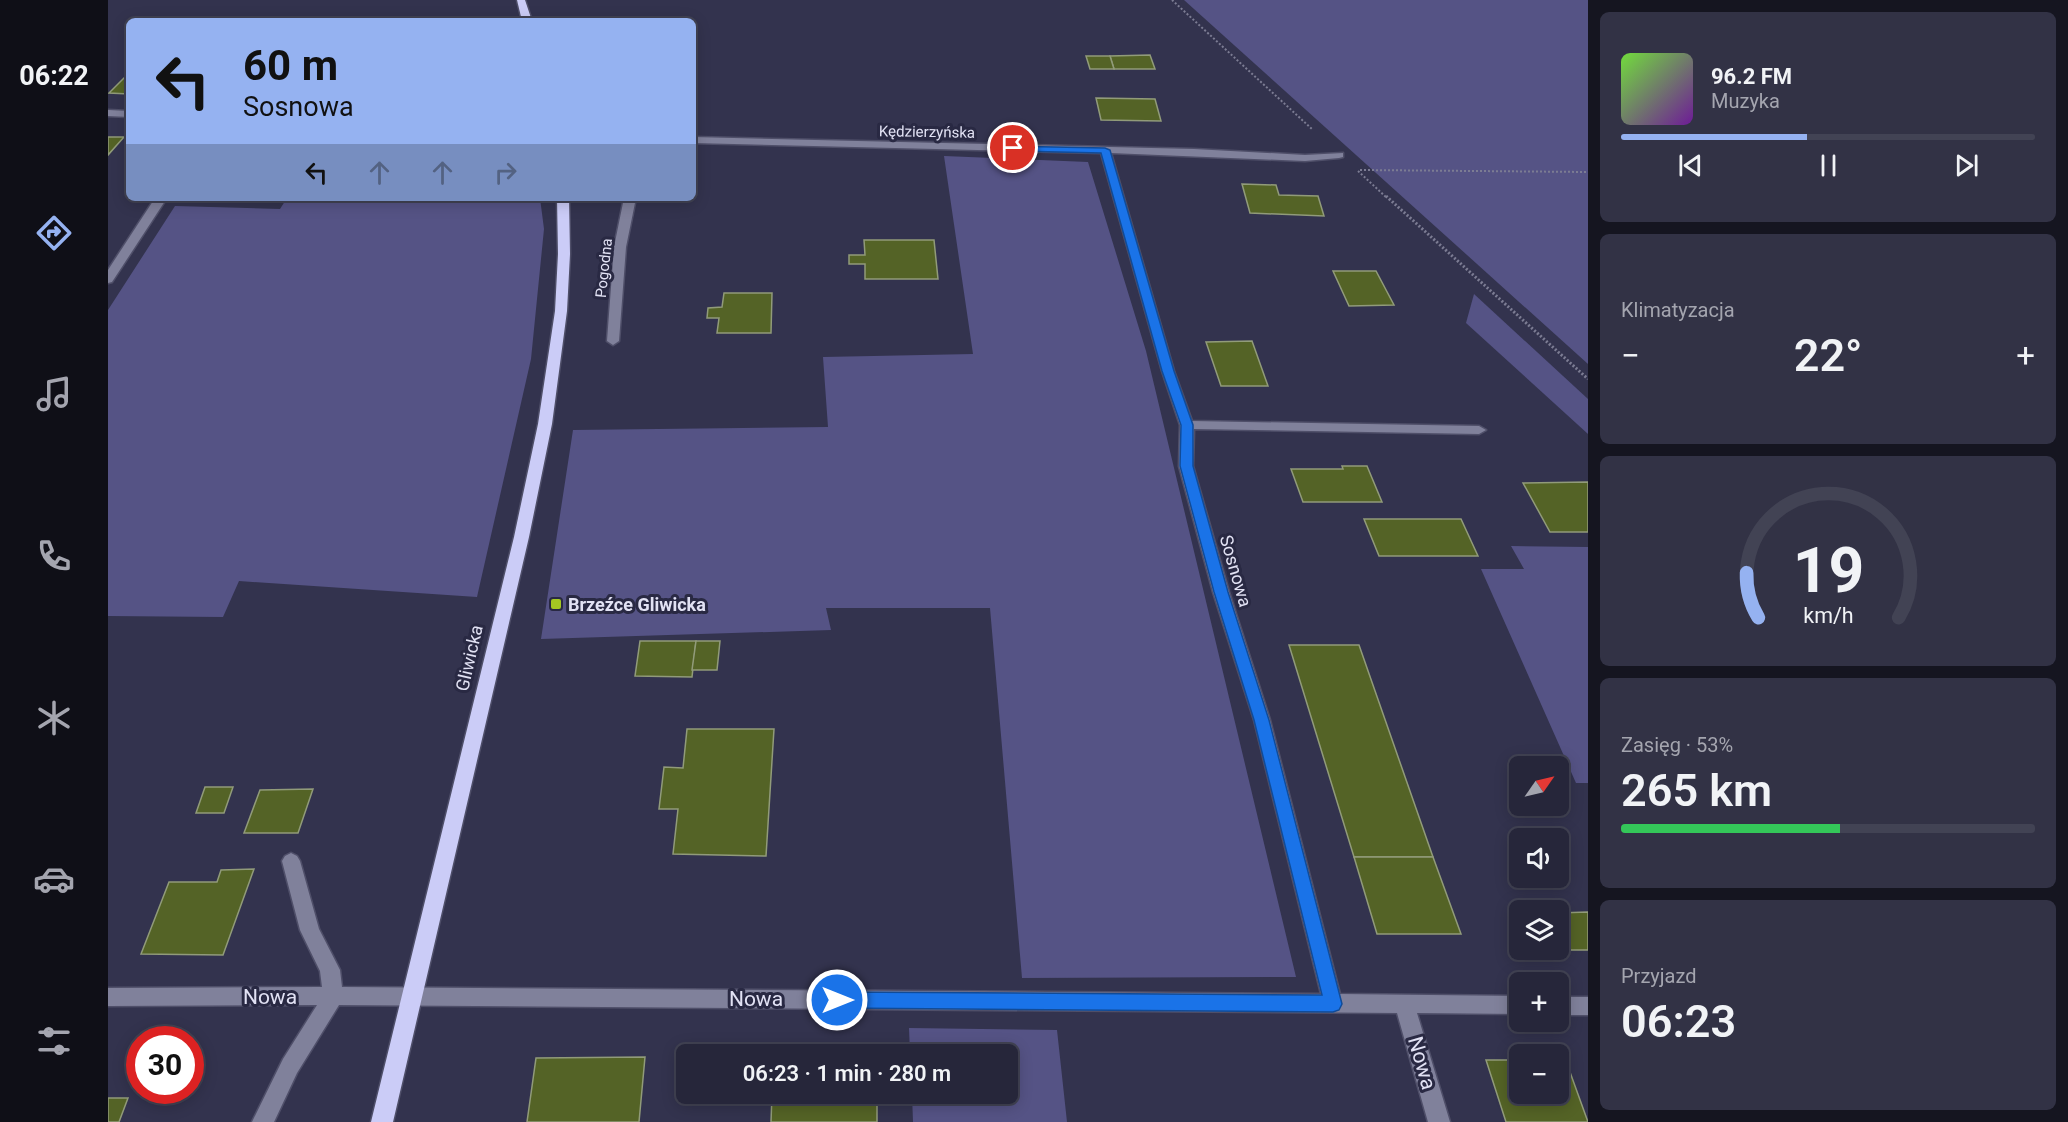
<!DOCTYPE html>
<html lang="pl">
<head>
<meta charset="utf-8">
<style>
  :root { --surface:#26263a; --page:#323245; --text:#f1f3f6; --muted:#a4a5af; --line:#424354; --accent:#95b2f1 }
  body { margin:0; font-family:Roboto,sans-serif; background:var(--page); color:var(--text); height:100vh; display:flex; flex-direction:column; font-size:22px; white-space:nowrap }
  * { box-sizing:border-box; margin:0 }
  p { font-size:20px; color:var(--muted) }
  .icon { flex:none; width:33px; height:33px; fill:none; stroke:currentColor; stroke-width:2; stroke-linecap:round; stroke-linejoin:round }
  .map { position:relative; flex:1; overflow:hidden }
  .side { display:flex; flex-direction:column; gap:12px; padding:12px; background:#151520; width:480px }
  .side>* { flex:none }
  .top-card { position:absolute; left:18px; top:18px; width:570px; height:183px; border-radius:9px; box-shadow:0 3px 15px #0003,0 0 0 2px var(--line); background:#95b2f1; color:#111; overflow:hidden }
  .needle { width:39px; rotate:56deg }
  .controls { position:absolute; left:1401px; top:756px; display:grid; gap:12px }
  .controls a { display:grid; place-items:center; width:60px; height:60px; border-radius:9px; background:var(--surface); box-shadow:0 3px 15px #0003,0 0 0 2px var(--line); font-size:30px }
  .speed { position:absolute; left:18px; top:1026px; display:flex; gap:12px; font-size:30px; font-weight:700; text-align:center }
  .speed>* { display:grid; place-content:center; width:78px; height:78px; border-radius:50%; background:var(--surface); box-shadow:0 3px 15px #0003,0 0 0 2px var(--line); line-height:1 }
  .speed .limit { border:9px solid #d22; background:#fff; color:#111 }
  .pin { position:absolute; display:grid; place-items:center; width:51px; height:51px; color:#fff; margin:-26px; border:3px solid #fff; border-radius:50%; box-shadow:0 2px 6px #0007 }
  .me { position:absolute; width:66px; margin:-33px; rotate:90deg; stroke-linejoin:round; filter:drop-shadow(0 0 4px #0008) }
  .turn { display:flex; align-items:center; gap:21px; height:126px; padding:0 18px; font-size:27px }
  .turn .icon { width:78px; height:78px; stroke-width:2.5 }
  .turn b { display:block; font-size:42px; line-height:51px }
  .lanes { display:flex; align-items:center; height:57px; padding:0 18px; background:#0003; justify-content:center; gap:30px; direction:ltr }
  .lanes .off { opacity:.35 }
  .big { font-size:45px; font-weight:600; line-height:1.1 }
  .side .card { flex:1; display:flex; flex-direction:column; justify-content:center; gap:9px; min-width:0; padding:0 21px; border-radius:9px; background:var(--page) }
  .side .dial { align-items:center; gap:0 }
  .dial svg { height:156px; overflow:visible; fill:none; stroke:var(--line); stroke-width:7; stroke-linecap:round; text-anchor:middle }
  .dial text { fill:var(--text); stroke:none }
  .song { display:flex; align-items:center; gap:18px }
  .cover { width:72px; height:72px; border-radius:9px; background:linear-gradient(135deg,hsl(100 70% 55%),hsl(280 70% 35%)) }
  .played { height:6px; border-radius:3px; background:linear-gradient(90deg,var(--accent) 45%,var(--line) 45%) }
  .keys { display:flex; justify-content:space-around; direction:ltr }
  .heat { display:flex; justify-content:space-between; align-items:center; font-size:33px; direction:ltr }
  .charge { height:9px; border-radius:4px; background:linear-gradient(90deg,#34c759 53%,var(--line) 0) }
  .trip { position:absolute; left:568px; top:1044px; width:342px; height:60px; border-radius:9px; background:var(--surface); box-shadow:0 3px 15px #0003,0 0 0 2px var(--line); font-weight:600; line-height:60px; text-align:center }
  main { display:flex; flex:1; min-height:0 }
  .dock { display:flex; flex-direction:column; width:108px; justify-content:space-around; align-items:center; background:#0f0f17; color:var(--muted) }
  .dock .icon { width:42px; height:42px }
  .dock .on { color:var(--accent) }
  .dock b { font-size:27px; color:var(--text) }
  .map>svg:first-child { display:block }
  .green { fill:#555385 }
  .building { fill:#546326; stroke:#919b7a; stroke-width:1.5 }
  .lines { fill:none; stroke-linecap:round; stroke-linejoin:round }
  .minor-casing { stroke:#4f4f69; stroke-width:3 }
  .major-casing { stroke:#4f4f69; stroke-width:3 }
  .path-far1 { stroke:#7c7c93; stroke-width:2; stroke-dasharray:2 2; stroke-linecap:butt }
  .path { stroke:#7c7c93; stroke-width:3; stroke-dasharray:2 2; stroke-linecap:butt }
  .minor { fill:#80819b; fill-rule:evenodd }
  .major { fill:#cbccf7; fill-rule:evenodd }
  .route { fill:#1a73e8; stroke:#114b97; stroke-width:1.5 }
  .poi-dot { fill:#a5c822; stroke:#292943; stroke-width:2 }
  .labels { text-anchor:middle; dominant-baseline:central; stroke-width:6; stroke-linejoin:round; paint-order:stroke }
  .far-street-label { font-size:15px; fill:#e2e2f4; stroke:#292943 }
  .street-label { font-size:18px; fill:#e2e2f4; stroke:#292943 }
  .poi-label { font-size:18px; font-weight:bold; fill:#e2e2f4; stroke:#292943; text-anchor:start }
  .near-street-label { font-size:21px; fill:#e2e2f4; stroke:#292943 }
</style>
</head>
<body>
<main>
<nav class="dock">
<b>06:22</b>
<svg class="icon on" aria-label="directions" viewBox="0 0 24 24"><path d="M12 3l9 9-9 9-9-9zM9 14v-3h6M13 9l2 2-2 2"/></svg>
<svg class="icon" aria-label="music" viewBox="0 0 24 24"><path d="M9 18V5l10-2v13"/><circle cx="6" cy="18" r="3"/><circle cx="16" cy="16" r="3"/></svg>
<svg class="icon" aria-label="phone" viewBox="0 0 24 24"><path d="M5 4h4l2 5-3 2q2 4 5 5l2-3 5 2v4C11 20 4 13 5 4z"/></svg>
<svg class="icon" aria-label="climate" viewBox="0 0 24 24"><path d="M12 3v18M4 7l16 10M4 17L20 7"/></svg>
<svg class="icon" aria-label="car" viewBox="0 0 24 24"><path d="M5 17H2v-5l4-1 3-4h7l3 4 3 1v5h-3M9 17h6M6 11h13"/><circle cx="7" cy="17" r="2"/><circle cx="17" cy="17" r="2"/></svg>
<svg class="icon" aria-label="filters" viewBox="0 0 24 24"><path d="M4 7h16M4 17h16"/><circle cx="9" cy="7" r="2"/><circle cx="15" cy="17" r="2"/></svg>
</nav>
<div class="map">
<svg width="1480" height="1122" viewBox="0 0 1480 1122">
  <rect width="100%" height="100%" fill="#33334e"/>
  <g class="green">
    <polygon points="1076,0 1480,0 1480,364"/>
    <polygon points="836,156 980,162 1038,351 1188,977 914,978 882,608 718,608 723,630 433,639 465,430 720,427 715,357 865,354"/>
    <polygon points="179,198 432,198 436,229 423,359 369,597 131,581 115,617 0,616 0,310 67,206 172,209"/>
    <polygon points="1366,294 1480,399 1480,434 1358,323"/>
    <polygon points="1403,546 1480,547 1480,783 1468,783 1373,569 1416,569"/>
    <polygon points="801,1028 949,1030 959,1122 805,1122 804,1094 900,1094 900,1054 802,1054"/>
  </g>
  <g class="building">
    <polygon points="1042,55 1047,69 1006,69 1002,56"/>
    <polygon points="978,56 1002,56 1006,69 982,69"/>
    <polygon points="18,76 21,76 21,94 1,93"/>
    <polygon points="988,98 1047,99 1053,121 993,120"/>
    <polygon points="0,137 16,137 0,155"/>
    <polygon points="1134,184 1168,185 1171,195 1210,196 1216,216 1142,213"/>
    <polygon points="756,240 826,240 830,279 757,279 757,264 741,264 741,255 757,255"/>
    <polygon points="1225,271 1268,271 1286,305 1241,306"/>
    <polygon points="616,293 664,293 663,333 609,333 611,318 599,318 600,308 614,307"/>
    <polygon points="1144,341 1160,386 1113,386 1098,342"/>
    <polygon points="1234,466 1259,466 1274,502 1195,502 1183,469 1235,469"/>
    <polygon points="1480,482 1480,532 1442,532 1415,483"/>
    <polygon points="1256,519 1353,519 1370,556 1271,556"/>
    <polygon points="532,641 588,641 584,677 527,676"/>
    <polygon points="588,641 612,641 609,670 584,670"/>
    <polygon points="1181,645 1251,645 1325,857 1246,857"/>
    <polygon points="579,729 666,729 658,856 565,854 570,809 551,809 556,767 575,768"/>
    <polygon points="97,787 125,787 116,813 88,813"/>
    <polygon points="205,789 190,833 136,833 152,790"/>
    <polygon points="1246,857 1325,857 1353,934 1269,934"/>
    <polygon points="146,869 115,955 33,954 61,882 109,882 113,870"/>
    <polygon points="1480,912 1480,950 1425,950 1450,950 1450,913"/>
    <polygon points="537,1057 531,1122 419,1122 428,1058"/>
    <polygon points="1378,1060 1412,1060 1412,1094 1450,1094 1450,1061 1458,1061 1480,1122 1398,1122"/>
    <polygon points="664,1094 769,1094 769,1122 663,1122"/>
    <polygon points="0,1098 20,1098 11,1122 0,1122"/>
  </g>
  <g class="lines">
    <g class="minor-casing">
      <g id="minor">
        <polygon points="0,110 21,111 21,117 0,116"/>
        <polygon points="585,137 1086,149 1197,155 1235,153 1235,157 1231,158 1197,161 1003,153 1066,371 1084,421 1371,426 1378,430 1371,434 1086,429 1085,466 1121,592 1162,720 1232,994 1412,996 1412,1014 1309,1013 1342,1122 1320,1122 1289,1013 231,1005 189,1073 166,1122 144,1122 175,1059 209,1005 0,1006 0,988 214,987 212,971 192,930 174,861 177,856 183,853 189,856 192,861 211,929 232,970 234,987 1213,994 1146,720 1105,592 1071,466 1072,425 1054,371 993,153 585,143"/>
        <polygon points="47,198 59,198 4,282 0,283 0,270"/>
        <polygon points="516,198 528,198 518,247 511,341 505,345 499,341 506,247"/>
        <rect x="1450" y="997" width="30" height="18"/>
      </g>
    </g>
    <g class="major-casing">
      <g id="major">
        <polygon points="409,0 417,0 424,21 414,21"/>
        <polygon points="449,198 461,198 462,254 459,311 444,424 421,537 285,1122 263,1122 406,537 430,424 447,311 450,254"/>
      </g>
    </g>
    <g class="path-far1">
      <polyline points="1064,0 1205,130"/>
      <polyline points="1252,170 1480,172"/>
      <polyline points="1250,171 1279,198"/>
    </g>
    <polyline class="path" points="1278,196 1480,379"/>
    <use href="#minor" class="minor"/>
    <use href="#major" class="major"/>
  </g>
  <polygon class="route" points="902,146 997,148 1002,150 1066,371 1085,425 1085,466 1120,592 1161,720 1234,1004 1231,1010 1225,1012 729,1008 723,1006 720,1000 723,994 729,992 1214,995 1146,720 1106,592 1072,466 1073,425 1054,371 993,153 905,151 902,151"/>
  <rect class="poi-dot" x="442" y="598" width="12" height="12" rx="3"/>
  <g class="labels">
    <g class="far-street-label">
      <text transform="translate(819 132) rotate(1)">Kędzierzyńska</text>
      <text transform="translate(496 268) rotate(-84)">Pogodna</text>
    </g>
    <g class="street-label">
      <text transform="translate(1128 571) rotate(74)">Sosnowa</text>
      <text transform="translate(361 658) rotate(-77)">Gliwicka</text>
    </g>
    <g class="poi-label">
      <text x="460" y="604">Brzeźce Gliwicka</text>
    </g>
    <g class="near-street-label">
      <text x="162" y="997">Nowa</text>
      <text x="648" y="999">Nowa</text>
      <text transform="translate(1314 1063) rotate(74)">Nowa</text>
    </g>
  </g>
</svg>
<div class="controls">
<a><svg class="needle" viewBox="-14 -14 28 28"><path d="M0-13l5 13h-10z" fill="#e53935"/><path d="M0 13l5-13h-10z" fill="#a4a5af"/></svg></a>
<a><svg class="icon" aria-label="sound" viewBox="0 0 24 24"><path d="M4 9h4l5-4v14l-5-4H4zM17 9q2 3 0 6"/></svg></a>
<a><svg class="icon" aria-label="layers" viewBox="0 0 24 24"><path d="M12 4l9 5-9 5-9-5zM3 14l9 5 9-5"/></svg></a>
<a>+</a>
<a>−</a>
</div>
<div class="speed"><div class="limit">30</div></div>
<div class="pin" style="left:905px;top:148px;background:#d93025"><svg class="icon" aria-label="arrive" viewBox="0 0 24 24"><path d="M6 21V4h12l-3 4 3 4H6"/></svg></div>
<svg class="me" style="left:729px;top:1000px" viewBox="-20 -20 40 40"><circle r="17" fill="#1a73e8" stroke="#fff" stroke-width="3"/><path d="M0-11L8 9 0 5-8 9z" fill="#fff"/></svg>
<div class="trip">06:23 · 1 min · 280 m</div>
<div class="top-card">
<div class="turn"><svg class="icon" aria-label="left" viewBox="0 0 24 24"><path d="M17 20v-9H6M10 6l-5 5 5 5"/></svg><div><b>60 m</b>Sosnowa</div></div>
<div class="lanes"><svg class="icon" aria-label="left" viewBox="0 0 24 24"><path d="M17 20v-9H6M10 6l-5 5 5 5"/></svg><svg class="icon off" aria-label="ahead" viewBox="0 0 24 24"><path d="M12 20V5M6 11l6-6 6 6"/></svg><svg class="icon off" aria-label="ahead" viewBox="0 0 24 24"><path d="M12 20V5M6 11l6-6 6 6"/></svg><svg class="icon off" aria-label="right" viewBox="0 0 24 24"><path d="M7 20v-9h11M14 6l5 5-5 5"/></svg></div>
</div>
</div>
<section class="side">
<div class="card">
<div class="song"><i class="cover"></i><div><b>96.2 FM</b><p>Muzyka</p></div></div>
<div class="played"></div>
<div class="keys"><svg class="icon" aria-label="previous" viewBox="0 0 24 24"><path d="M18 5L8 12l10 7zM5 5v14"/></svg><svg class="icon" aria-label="pause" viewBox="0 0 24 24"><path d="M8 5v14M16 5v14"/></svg><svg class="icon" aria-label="next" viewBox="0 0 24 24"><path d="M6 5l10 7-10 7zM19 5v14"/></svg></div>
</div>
<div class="card"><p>Klimatyzacja</p>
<div class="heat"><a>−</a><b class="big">22°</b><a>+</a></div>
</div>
<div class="card dial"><svg viewBox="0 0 100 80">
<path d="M14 69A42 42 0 1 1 86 69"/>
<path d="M14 69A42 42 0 0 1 8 46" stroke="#95b2f1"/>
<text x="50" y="56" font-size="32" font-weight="700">19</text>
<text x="50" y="72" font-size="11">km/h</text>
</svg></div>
<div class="card"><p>Zasięg · 53%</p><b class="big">265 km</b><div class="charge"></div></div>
<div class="card"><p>Przyjazd</p><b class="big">06:23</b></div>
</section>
</main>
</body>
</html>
